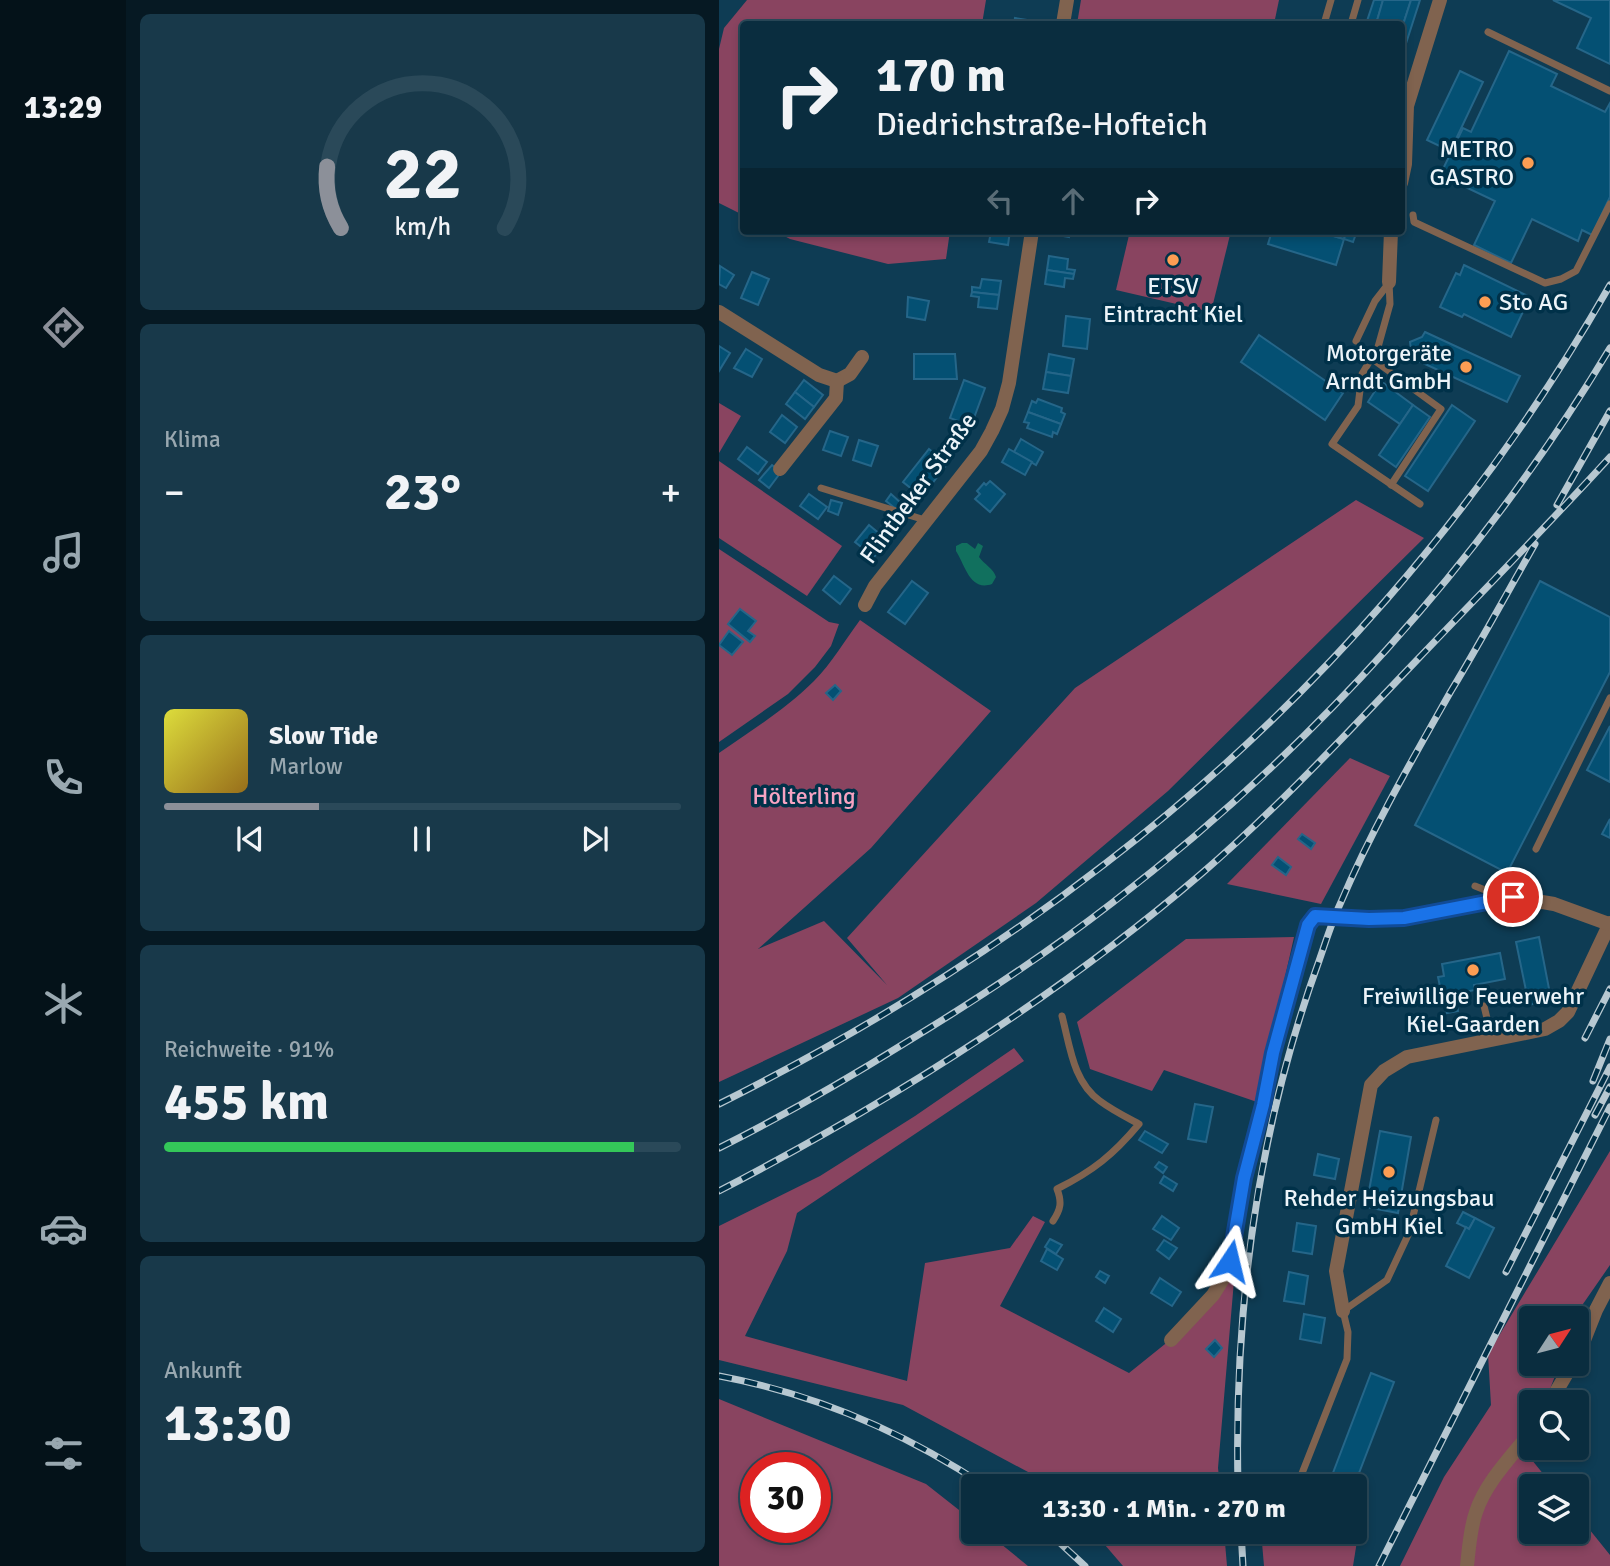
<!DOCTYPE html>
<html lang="de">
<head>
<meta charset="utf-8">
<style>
  :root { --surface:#0a2d3f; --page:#18394a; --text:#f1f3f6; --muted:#99a8b0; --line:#2a4959; --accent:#8c9099 }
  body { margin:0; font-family:Signika,sans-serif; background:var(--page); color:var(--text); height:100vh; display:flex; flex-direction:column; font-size:26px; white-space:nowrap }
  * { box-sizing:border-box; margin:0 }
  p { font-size:23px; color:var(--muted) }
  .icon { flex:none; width:38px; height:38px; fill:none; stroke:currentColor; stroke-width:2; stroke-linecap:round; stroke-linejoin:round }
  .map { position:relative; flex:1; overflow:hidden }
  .sheet { display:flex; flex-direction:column; gap:14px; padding:14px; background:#061923; width:593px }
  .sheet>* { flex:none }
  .guide { position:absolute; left:21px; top:21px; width:665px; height:214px; border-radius:7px; box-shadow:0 4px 10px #0003,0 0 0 2px var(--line); background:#0a2d3f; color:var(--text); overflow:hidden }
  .needle { width:46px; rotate:54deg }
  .buttons { position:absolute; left:800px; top:1306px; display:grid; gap:14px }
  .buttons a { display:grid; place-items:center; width:70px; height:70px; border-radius:7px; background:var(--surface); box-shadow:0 4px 10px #0003,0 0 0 2px var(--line); font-size:35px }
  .speed { position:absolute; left:21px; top:1452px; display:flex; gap:14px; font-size:35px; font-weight:700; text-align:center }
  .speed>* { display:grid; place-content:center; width:91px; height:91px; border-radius:50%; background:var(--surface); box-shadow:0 4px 10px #0003,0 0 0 2px var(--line); line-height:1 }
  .speed .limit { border:10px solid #d22; background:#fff; color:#111 }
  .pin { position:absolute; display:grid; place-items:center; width:60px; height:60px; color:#fff; margin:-30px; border:4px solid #fff; border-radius:50%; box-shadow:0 2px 7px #0007 }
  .me { position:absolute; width:77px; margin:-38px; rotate:10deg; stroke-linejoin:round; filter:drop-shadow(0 0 5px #0008) }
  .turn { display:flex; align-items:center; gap:24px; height:147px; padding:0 21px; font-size:32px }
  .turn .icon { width:91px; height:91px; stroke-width:2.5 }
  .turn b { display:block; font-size:49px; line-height:60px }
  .lanes { display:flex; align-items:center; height:66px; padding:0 21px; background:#0003; justify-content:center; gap:35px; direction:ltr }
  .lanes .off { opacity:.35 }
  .big { font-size:52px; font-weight:800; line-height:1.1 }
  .sheet .tile { flex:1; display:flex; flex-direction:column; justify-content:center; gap:10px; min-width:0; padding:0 24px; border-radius:10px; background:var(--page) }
  .sheet .dial { align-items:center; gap:0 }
  .dial svg { height:182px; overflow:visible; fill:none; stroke:var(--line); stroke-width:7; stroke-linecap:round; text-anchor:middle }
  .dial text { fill:var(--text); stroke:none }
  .song { display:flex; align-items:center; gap:21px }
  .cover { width:84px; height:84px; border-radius:10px; background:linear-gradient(135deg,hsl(60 70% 55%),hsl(40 70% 35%)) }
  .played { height:7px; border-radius:4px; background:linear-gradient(90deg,var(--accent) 30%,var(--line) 30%) }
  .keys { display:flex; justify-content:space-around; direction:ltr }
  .heat { display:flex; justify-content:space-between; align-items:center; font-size:38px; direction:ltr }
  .charge { height:10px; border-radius:5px; background:linear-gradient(90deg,#34c759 91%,var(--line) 0) }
  .trip { position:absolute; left:242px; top:1474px; width:406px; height:70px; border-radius:7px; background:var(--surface); box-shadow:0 4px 10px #0003,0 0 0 2px var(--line); font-weight:800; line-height:70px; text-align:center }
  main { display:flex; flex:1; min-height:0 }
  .tab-bar { display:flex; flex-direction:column; width:126px; justify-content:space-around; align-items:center; background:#041219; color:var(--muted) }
  .tab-bar .icon { width:49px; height:49px }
  .tab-bar .active { color:var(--accent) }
  .tab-bar b { font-size:32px; color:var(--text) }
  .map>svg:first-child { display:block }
  .green { fill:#894460; fill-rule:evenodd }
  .water { fill:#11705e }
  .building { fill:#045073; stroke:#256689; stroke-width:2 }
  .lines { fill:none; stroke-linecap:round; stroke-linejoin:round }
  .lane { stroke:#80634f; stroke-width:7 }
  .street { stroke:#80634f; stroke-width:14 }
  .rail-casing { stroke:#b7c8d1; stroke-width:7 }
  .rail { stroke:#003149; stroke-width:4.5; stroke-dasharray:13; stroke-linecap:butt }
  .route-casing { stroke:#114b97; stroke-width:18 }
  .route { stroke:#1a73e8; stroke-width:12 }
  .poi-dot { fill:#fc9d53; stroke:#003149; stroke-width:2.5 }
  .labels { text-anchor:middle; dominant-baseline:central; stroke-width:7; stroke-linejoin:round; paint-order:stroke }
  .poi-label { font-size:24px; fill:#ecf4f9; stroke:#003149 }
  .street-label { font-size:24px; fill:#ecf4f9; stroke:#003149 }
  .park-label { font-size:24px; fill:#f7a3c2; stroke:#003149 }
</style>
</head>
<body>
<main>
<nav class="tab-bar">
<b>13:29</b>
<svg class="icon active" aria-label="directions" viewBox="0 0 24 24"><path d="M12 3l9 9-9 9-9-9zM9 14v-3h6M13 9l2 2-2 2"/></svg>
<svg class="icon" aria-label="music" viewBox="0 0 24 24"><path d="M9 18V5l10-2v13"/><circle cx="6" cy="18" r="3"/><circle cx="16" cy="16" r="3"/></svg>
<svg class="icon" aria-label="phone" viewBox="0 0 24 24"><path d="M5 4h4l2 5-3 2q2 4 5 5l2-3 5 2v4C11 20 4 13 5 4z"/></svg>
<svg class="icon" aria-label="climate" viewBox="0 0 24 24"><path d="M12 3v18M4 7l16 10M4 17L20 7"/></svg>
<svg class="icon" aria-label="car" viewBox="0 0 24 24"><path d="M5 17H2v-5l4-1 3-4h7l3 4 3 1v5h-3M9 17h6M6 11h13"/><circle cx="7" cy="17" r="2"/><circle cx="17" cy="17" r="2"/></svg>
<svg class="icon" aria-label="filters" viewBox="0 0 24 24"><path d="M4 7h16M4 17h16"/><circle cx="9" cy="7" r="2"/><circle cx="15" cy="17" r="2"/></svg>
</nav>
<section class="sheet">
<div class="tile dial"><svg viewBox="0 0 100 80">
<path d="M14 69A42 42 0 1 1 86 69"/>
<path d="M14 69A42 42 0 0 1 8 42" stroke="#8c9099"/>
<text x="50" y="56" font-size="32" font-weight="700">22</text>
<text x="50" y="72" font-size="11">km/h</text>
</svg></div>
<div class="tile"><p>Klima</p>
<div class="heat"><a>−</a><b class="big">23°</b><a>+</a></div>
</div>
<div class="tile">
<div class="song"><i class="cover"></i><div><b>Slow Tide</b><p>Marlow</p></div></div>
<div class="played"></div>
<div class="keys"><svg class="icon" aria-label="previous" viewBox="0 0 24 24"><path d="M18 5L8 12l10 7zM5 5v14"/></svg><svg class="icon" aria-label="pause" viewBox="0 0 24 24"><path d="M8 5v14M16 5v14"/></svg><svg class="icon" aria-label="next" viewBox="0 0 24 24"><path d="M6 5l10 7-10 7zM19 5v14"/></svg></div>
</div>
<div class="tile"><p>Reichweite · 91%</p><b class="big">455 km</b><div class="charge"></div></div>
<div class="tile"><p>Ankunft</p><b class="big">13:30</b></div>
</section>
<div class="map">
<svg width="891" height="1566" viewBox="0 0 891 1566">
  <rect width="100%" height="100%" fill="#0e3c54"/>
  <g class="green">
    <polygon points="28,0 267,0 263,24 24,24 24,215 0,203 0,49 5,28"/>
    <polygon points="362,0 560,0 555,24 358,24"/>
    <polygon points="56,231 231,231 227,259 169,264 71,239"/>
    <polygon points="411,231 512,231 492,312 397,290"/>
    <polygon points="0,403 22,416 0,453"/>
    <polygon points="0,461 123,546 88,596 0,538"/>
    <path d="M 637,500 L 705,538 L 449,791 L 317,903 L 179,998 L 0,1082 L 0,753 C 33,730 67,709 95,681 C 113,663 126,640 141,620 L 272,711 L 152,848 L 39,949 L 105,921 L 168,985 L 128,938 L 356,688 Z"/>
    <polygon points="0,549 110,622 120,624 112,646 96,667 69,694 0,742"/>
    <polygon points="631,758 671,776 602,904 508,884"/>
    <polygon points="575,937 538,1102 445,1070 433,1091 371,1069 358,1022 467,939"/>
    <polygon points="295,1048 305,1061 78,1213 68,1251 26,1336 188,1381 206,1263 291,1248 314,1216 326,1222 281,1306 410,1373 456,1336 516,1269 499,1468 501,1486 335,1486 184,1405 0,1360 0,1226 101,1176 196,1116"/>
    <polygon points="891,1151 891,1265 864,1304 858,1320 858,1318 812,1318 812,1363 841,1363 826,1402 812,1402 812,1437 804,1449 834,1486 812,1486 812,1531 858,1531 858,1514 891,1555 891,1566 681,1566 725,1477 772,1405 769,1354"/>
    <path d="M 0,1399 L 207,1484 L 254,1521 L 254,1531 L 266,1531 L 309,1566 L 0,1566 ZM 37,1468 L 96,1468 L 96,1528 L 37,1528 Z"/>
    <polygon points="374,1531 505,1531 508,1566 404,1566"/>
    <polygon points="542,1531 598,1531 638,1541 634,1566 545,1566"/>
  </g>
  <path class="water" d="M 243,543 L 248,543 L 256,549 L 259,543 L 264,546 L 260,557 C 265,564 275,569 277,577 L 273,584 C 251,592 246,565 237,551 L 237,546 Z"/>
  <g class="building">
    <polygon points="655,0 664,0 657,24 647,24"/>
    <polygon points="664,0 692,0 682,31 682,24 657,24"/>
    <polygon points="692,0 701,0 682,59 682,31"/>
    <polygon points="834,0 891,0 891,64 858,48 872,18"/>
    <polygon points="296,18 315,21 314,24 295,24"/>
    <polygon points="790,51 838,74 832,86 886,112 891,103 891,197 873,235 863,230 859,241 813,219 792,263 755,245 776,201 721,175 744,128 752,132"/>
    <polygon points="741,71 764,82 737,139 738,140 733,152 708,140"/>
    <polygon points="264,231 291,231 289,245 270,242 272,232"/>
    <polygon points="333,231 351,231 350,237 333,234"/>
    <polygon points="553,231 597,231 625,239 617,265 549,244"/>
    <polygon points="597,231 628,231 625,239"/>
    <polygon points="628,231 638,231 634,242 625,239"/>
    <polygon points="330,256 349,259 348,269 356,270 355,274 328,270"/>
    <polygon points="745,265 811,297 792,337 745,314 743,317 721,307 737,273 741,275"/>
    <polygon points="1,266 15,275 7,288 0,284"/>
    <polygon points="328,270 355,274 354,279 346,278 345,287 326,284"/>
    <polygon points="33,272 50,279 39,305 22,298"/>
    <polygon points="263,279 282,281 280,295 253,292 253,287 261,288"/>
    <polygon points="253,292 280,295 278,309 259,307 260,297 252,296"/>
    <polygon points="189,297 210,301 206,320 188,317"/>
    <polygon points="347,316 371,319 368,349 344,346"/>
    <polygon points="706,332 801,376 788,402 693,358 691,342 703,337"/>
    <polygon points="540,335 624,393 606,420 522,362"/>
    <polygon points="0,346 11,353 0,371"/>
    <polygon points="27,349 43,359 33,377 15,368"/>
    <polygon points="195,354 236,354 238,379 195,379"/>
    <polygon points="330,354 355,359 352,376 327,372"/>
    <polygon points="327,372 352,376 349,393 324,389"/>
    <polygon points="659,379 694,405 681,424 649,402 656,391 652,389"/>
    <polygon points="85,380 104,395 95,407 76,392"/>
    <polygon points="245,380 266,388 252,426 231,418"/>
    <polygon points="76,392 95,407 86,419 67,404"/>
    <polygon points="319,399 343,408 342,412 346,414 342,424 309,412 313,401 317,403"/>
    <polygon points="694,405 711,417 677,467 660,455"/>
    <polygon points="733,405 756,421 709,491 686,476"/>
    <polygon points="309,412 342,424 338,434 334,432 333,437 308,428 310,423 305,422"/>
    <polygon points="63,415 78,427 66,443 51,432"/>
    <polygon points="111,431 129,437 122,456 104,450"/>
    <polygon points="302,439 324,452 317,465 295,452"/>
    <polygon points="140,440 159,446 152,466 134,460"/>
    <polygon points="28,447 48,462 39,474 19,459"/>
    <polygon points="210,449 228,464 203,497 184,482"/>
    <polygon points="290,449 313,462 306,475 283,462"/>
    <polygon points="53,465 62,472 50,488 40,480"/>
    <polygon points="271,481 286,494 271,512 256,499 261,494 258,491 265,483 267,485"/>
    <polygon points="90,494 108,507 99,519 81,506"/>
    <polygon points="172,494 182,503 177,509 167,501"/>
    <polygon points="112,500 123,503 119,515 109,511"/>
    <polygon points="150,525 168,540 155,557 136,542"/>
    <polygon points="115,576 132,589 121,604 104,590"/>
    <polygon points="193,581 209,593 186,624 169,612"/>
    <polygon points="821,581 891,617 891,672 788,873 696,825"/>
    <polygon points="21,609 37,621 29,631 36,636 31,642 9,624"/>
    <polygon points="10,631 24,642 13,655 0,645"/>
    <polygon points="116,685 122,691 114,700 107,693"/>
    <polygon points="891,726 891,782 868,770"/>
    <polygon points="891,819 891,838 883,834"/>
    <polygon points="583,834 596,843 592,849 579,839"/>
    <polygon points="559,857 572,867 567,875 553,865"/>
    <polygon points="820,937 832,999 810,1005 797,942"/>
    <polygon points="781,953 786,979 755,985 756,990 723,996 719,977 725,976 723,964"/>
    <polygon points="736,994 739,1011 728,1013 723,996"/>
    <polygon points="476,1104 494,1107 487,1142 469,1139"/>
    <polygon points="426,1131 449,1144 443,1153 420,1140"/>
    <polygon points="661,1131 692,1137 679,1213 647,1207"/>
    <polygon points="599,1154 620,1159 616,1179 595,1175"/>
    <polygon points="440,1162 448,1167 444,1173 436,1167"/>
    <polygon points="445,1176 458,1184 454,1191 441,1183"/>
    <polygon points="744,1212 756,1218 750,1229 738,1223"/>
    <polygon points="443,1216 460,1228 452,1240 434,1229"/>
    <polygon points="756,1218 775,1228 750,1278 727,1266 747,1227 750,1229"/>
    <polygon points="578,1223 597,1226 593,1254 574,1251"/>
    <polygon points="331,1239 343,1245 337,1254 326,1247"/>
    <polygon points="445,1240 458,1248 450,1259 438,1250"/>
    <polygon points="328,1249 344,1259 338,1270 322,1261"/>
    <polygon points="381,1271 390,1276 386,1283 377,1277"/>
    <polygon points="570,1272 589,1276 585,1304 565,1301"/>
    <polygon points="441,1278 462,1292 453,1306 432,1293"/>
    <polygon points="385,1308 402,1319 394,1332 377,1321"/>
    <polygon points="585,1314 606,1318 602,1343 581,1339"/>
    <polygon points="496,1340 503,1348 495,1357 487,1349"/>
    <polygon points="652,1373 675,1382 635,1486 609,1486"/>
  </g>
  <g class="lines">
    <g class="lane">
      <polyline points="605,24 612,0"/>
      <polyline points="632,24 639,0"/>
      <polyline points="769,32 891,91"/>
      <polyline points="694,215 695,222 826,283 842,279 857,271 891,204"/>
      <polyline points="670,282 671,304 659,347 643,374 639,406 613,444 701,504"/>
      <polyline points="637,341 656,301 670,283"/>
      <polyline points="652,358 722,409 672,485"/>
      <polyline points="102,488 206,520"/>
      <polyline points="817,849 891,698"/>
      <polyline points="756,886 781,896"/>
      <polyline points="765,1006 773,1039"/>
      <path d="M 334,1221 C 342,1209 343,1202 338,1189 C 374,1171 394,1155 420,1124 C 407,1117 393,1110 381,1101 C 354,1082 351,1046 343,1016"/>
      <polyline points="578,1486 628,1359 629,1332 624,1311 668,1280 690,1233 717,1120"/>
    </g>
    <g class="street">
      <polyline points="344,24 348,0"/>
      <polyline points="682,183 686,164 688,106 721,0"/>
      <polyline points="670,282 672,231"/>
      <polyline points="0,312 100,375 118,381 131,374 143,357"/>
      <polyline points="61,469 117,398 118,381"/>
      <polyline points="146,605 156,586 262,451 273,431 283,409 290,383 313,231"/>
      <polyline points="624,1311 617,1271 652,1085 665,1071 688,1057 826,1029 840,1021 849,1012 891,923"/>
      <polyline points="452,1340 494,1295 504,1279 511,1261 525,1178 544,1105 553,1053 589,925 596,916 650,919 685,918 794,897 835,904 890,924"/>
      <polyline points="858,1358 877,1310 891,1283"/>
      <polyline points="831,1402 854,1363"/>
      <path d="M 748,1566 C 750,1548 751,1529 757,1512 C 767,1482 792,1457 812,1432"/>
    </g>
    <g class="rail-casing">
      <g id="rail">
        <polyline points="838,505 891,411"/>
        <polyline points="866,1038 891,989"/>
        <polyline points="874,1081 891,1039"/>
        <path d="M 0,1104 C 136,1036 267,956 387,863 C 591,707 764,508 891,285"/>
        <polyline points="876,1115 891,1087"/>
        <path d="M 0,1148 C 64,1116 125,1081 186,1043 C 257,1000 327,954 393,903 C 591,751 762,563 891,348"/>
        <path d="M 0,1191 C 171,1102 336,999 482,874 C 559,808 628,733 698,660 C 762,593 828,526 891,457"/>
        <polyline points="787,1272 891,1067"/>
        <path d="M 0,1376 C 96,1394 185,1432 266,1486"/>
        <path d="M 519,1486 C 515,1306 538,1131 600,961 C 607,941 613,921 622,902 C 653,829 693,760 732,691 C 761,643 788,593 816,544"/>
        <polyline points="328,1531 366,1566"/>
        <polyline points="522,1531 524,1566"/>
        <polyline points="660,1566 891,1107"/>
      </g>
    </g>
    <use href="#rail" class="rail"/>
  </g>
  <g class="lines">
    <g class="route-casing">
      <polyline id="route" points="511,1261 525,1178 544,1105 554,1053 589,925 596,916 650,919 685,918 794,897"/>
    </g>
    <use href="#route" class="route"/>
  </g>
  <g class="poi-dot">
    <circle cx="809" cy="163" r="7"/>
    <circle cx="454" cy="260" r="7"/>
    <circle cx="766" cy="302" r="7"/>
    <circle cx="747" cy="367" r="7"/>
    <circle cx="754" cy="970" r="7"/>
    <circle cx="670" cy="1172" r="7"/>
  </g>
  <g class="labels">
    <g class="poi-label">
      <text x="795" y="149" text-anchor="end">METRO<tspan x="795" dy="28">GASTRO</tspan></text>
      <text x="454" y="286">ETSV<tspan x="454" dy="28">Eintracht Kiel</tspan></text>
      <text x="780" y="302" text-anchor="start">Sto AG</text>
      <text x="733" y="353" text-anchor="end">Motorgeräte<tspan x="733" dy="28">Arndt GmbH</tspan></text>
      <text x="754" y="996">Freiwillige Feuerwehr<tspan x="754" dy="28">Kiel-Gaarden</tspan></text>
      <text x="670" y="1198">Rehder Heizungsbau<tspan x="670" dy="28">GmbH Kiel</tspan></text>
    </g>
    <g class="street-label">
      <text transform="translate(199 488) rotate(-54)">Flintbeker Straße</text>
    </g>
    <g class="park-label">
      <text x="85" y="796">Hölterling</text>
    </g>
  </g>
</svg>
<div class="buttons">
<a><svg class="needle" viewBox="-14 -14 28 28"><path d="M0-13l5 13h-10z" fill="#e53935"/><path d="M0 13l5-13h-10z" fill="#99a8b0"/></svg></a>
<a><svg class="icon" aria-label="search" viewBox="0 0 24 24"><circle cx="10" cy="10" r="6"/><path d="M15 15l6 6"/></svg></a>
<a><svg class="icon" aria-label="layers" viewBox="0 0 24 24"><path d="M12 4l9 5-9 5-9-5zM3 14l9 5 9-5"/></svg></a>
</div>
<div class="speed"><div class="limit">30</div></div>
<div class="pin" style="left:794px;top:897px;background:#d93025"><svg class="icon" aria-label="arrive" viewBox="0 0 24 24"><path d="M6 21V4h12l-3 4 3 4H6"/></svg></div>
<svg class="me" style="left:511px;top:1261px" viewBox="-20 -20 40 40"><path d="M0-17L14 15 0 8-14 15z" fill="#1a73e8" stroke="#fff" stroke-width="4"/></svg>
<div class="trip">13:30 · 1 Min. · 270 m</div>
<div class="guide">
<div class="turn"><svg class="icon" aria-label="right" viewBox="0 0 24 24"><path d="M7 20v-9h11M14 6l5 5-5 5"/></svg><div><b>170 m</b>Diedrichstraße-Hofteich</div></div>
<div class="lanes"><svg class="icon off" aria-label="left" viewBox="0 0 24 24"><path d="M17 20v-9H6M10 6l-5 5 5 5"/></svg><svg class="icon off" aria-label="ahead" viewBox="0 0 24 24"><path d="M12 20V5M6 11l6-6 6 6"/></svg><svg class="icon" aria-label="right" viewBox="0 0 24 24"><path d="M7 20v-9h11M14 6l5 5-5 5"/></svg></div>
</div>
</div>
</main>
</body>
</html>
